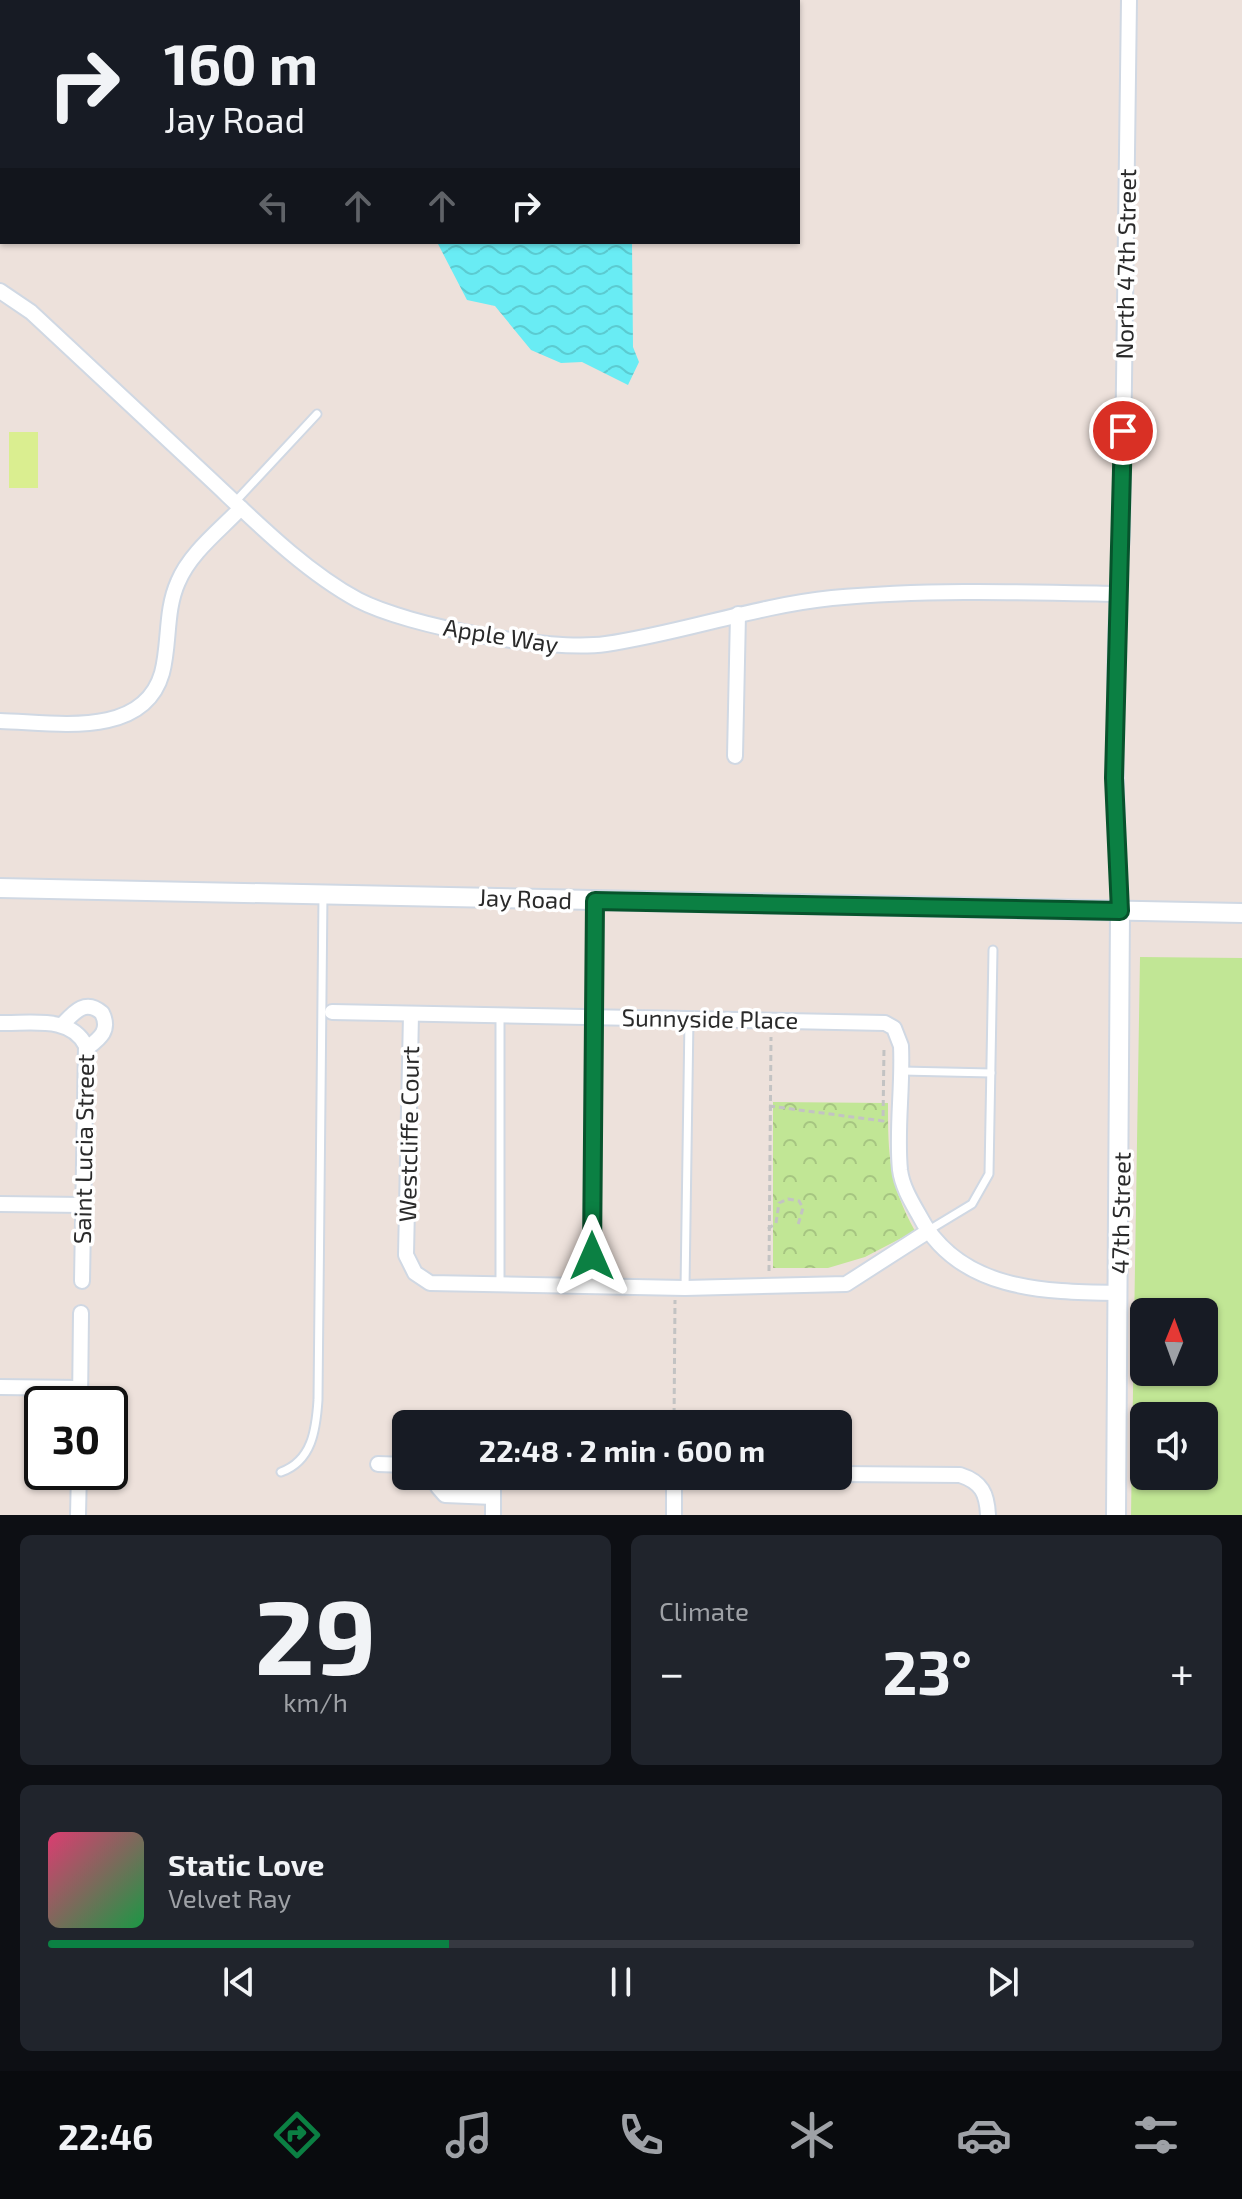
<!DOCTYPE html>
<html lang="en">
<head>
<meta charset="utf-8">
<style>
  :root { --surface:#171b24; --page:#20242c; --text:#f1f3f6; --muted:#9ea1a6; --line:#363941; --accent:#0b8043 }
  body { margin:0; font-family:"Exo 2",sans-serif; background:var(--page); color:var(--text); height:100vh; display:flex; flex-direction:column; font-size:30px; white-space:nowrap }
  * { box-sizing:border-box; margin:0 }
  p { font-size:26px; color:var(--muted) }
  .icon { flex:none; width:44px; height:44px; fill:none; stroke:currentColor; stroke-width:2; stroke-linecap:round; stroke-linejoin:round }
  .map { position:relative; height:1515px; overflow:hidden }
  .side { display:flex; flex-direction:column; gap:20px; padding:20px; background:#0d0f14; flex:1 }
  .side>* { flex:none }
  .banner { position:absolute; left:0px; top:0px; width:800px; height:244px; box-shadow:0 2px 6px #0004; background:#171b24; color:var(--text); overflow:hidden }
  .needle { width:52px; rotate:1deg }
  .tools { position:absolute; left:1130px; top:1298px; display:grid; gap:16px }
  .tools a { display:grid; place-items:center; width:88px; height:88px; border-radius:12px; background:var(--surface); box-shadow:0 2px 6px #0004; font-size:40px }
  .speed { position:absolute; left:24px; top:1386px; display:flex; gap:16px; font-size:40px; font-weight:700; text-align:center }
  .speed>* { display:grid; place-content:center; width:104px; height:104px; border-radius:50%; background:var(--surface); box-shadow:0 2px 6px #0004; line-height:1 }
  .speed .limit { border:4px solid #111; border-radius:12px; background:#fff; color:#111 }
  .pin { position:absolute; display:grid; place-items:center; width:68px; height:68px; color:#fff; margin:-34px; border:4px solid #fff; border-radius:50%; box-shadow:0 2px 8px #0007 }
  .me { position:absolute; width:88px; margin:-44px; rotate:0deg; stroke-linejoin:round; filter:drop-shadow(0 0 6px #0008) }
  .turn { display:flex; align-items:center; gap:28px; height:168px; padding:0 32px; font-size:36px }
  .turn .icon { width:104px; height:104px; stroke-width:2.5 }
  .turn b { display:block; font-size:56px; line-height:68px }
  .lanes { display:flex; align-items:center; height:76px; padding:0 32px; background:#0003; justify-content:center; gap:40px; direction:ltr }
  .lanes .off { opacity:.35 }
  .big { font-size:60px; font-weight:700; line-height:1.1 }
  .side .card { flex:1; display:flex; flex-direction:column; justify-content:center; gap:12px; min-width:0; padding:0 28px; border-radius:12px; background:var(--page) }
  .side .dial { align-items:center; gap:0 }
  .dial b { font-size:104px; line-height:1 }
  .song { display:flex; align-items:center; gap:24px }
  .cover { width:96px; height:96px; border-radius:12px; background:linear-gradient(135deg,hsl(340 70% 55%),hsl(140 70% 35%)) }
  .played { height:8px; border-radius:4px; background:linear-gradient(90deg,var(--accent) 35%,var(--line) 35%) }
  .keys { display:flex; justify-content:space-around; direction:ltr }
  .heat { display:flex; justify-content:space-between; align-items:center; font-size:44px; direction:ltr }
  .side .tiles { flex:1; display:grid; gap:20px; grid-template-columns:1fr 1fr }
  .card:last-child { grid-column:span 2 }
  .trip { position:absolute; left:392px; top:1410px; width:460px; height:80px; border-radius:12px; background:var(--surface); box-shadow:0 2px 6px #0004; font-weight:700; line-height:80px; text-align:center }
  .dock { display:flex; height:128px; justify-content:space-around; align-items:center; background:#090b0e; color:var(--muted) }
  .dock .icon { width:56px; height:56px }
  .dock .active { color:var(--accent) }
  .dock b { font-size:36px; color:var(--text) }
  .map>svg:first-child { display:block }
  .grass { fill:#c1e695; fill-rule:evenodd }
  .park { fill:url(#park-crowns) }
  .pitch { fill:#daee90 }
  .water { fill:url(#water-waves) }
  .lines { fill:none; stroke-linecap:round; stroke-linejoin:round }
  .service-casing { stroke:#d0d8e3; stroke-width:11 }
  .minor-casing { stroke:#d0d8e3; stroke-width:18 }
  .tertiary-casing { stroke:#d0d8e3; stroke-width:22 }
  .path { stroke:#c3c3c3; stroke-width:3; stroke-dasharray:6 4; stroke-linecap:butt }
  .service { stroke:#fff; stroke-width:7 }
  .minor { stroke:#fff; stroke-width:14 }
  .tertiary { stroke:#fff; stroke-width:18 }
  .route-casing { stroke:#07532c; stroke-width:20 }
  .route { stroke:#0b8043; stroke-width:14 }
  .labels { text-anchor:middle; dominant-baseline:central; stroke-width:7; stroke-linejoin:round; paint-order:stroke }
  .street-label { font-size:24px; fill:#2a2a2a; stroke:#fff }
</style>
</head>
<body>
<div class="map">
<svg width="1242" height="1515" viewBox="0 0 1242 1515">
  <defs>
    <pattern id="park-crowns" width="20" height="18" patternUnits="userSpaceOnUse" patternTransform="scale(2)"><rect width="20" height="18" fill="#c1e695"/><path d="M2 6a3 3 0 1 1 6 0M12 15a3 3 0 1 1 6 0" fill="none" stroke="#a6c581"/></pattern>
    <pattern id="water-waves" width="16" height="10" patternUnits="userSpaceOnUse" patternTransform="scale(2)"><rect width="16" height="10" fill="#69ecf4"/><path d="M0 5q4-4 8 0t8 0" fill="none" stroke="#5bcbd1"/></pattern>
  </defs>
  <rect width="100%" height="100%" fill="#ede1db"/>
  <path class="grass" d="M 1140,957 L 1242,958 L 1242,1515 L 1131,1515 ZM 1144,1312 L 1204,1312 L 1204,1372 L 1144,1372 ZM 1144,1416 L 1204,1416 L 1204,1476 L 1144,1476 Z"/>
  <path class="park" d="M 773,1102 L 888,1103 C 888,1157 889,1183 915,1231 L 865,1257 L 828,1268 L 773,1268 Z"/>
  <rect class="pitch" x="9" y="432" width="29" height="56"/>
  <polygon class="water" points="437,242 632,242 633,347 639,362 628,385 582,362 561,363 531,350 495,306 467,300"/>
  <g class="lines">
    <g class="service-casing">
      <g id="service">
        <polyline points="235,502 317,414"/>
        <polyline points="902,1071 991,1073"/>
        <polyline points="929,1230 972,1204 989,1174 993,950"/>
        <polyline points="500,1284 500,1016"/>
        <polyline points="685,1288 689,1018"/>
        <path d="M 281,1472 C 312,1461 316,1430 318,1400 L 323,894"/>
      </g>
    </g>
    <g class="minor-casing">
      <g id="minor">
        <polyline points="0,84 2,84"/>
        <path d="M 0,291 L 31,312 C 90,367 149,422 208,477 C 254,520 303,570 358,600 C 410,627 549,652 606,644 C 682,633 755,606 832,598 C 926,589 1023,592 1117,594"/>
        <path d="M 0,721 C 52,722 143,740 162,673 C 170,643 165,611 178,582 C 190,553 219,531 241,508"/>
        <polyline points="735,756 738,614"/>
        <path d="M 1120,911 C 1115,786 1111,660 1122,535 L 1129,0"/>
        <path d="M 332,1012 L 885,1023 L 894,1028 L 901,1046 C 903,1087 896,1130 900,1170 C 902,1186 911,1201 919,1215 C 958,1291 1044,1292 1119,1293"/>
        <polyline points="411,1014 406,1255 415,1273 430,1283 685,1288 846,1284 927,1232"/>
        <path d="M 0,1023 C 30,1024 71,1015 86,1046 L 82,1281"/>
        <path d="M 63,1024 C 75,1011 86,999 102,1013 C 111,1031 99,1039 86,1049"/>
        <polyline points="0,1204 83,1205"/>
        <polyline points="591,1286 595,901"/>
        <polyline points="0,1387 80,1388"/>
        <polyline points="80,1404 81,1313"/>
        <polyline points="378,1464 406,1465"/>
        <path d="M 838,1474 L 960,1475 C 982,1482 987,1494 988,1515"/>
        <polyline points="439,1476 438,1487 445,1495 493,1497"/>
        <polyline points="78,1515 79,1472"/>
        <polyline points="493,1515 493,1476"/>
        <polyline points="674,1515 674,1476"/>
      </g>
    </g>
    <g class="tertiary-casing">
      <g id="tertiary">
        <polyline points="0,888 1242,913"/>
        <polyline points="1116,1515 1120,911"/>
      </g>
    </g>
    <g class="path">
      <polyline points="769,1106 883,1121 884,1048"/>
      <polyline points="768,1229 776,1223 779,1203 788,1199 799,1201 803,1208 798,1225"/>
      <polyline points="769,1271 771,1037"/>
      <polyline points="674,1424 675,1300"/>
    </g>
    <use href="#service" class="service"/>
    <use href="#minor" class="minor"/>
    <use href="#tertiary" class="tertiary"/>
  </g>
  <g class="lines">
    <g class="route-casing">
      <polyline id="route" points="592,1256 595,901 1120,911 1114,778 1123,431"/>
    </g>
    <use href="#route" class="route"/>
  </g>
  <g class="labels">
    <g class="street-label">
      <text transform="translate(1125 264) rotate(-89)">North 47th Street</text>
      <text transform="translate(501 635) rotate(9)">Apple Way</text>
      <text transform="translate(525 898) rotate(2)">Jay Road</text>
      <text transform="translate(710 1018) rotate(1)">Sunnyside Place</text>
      <text transform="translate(408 1134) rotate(-89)">Westcliffe Court</text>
      <text transform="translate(83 1149) rotate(-89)">Saint Lucia Street</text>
      <text transform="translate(1120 1213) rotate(-89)">47th Street</text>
    </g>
  </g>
</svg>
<div class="tools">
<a><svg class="needle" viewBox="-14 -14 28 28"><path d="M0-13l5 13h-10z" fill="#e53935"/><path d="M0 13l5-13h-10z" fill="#9ea1a6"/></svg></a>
<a><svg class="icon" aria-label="sound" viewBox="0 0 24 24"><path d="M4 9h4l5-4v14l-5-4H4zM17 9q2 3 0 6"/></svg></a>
</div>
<div class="speed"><div class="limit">30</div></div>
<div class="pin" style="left:1123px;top:431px;background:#d93025"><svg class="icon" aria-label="arrive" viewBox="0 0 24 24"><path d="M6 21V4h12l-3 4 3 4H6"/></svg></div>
<svg class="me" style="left:592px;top:1256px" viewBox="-20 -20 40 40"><path d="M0-17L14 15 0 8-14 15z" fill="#0b8043" stroke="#fff" stroke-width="4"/></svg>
<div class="trip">22:48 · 2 min · 600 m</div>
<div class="banner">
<div class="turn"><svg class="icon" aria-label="right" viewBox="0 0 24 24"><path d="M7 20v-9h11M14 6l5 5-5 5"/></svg><div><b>160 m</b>Jay Road</div></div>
<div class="lanes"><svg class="icon off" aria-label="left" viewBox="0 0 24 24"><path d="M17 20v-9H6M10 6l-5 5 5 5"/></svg><svg class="icon off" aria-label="ahead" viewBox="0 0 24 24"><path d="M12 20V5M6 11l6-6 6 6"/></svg><svg class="icon off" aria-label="ahead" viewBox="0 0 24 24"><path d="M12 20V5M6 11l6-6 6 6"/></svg><svg class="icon" aria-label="right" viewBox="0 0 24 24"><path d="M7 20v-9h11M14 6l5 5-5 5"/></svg></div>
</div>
</div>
<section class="side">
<div class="tiles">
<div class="card dial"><b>29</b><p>km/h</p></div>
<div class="card"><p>Climate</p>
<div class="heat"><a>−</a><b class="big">23°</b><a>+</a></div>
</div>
<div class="card">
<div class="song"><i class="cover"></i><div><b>Static Love</b><p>Velvet Ray</p></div></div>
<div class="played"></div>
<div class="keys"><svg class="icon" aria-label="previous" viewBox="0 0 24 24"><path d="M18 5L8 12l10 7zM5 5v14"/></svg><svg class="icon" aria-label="pause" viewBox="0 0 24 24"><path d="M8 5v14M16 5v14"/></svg><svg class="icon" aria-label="next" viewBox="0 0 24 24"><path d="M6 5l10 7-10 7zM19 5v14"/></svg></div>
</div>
</div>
</section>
<nav class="dock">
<b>22:46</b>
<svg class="icon active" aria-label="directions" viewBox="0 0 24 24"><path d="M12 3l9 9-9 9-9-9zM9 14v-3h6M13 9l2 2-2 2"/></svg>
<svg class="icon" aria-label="music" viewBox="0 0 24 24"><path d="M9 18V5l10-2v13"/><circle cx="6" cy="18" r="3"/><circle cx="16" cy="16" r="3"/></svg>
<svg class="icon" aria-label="phone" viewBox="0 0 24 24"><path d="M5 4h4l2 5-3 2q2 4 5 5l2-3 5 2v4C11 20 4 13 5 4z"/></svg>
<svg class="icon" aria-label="climate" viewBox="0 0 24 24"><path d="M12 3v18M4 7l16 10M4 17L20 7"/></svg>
<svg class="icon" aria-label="car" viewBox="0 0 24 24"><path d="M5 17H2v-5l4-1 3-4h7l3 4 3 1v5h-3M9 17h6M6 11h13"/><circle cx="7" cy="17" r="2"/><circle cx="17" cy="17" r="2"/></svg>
<svg class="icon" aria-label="filters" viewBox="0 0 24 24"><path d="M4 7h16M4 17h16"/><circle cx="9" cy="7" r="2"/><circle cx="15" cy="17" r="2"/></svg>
</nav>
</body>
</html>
